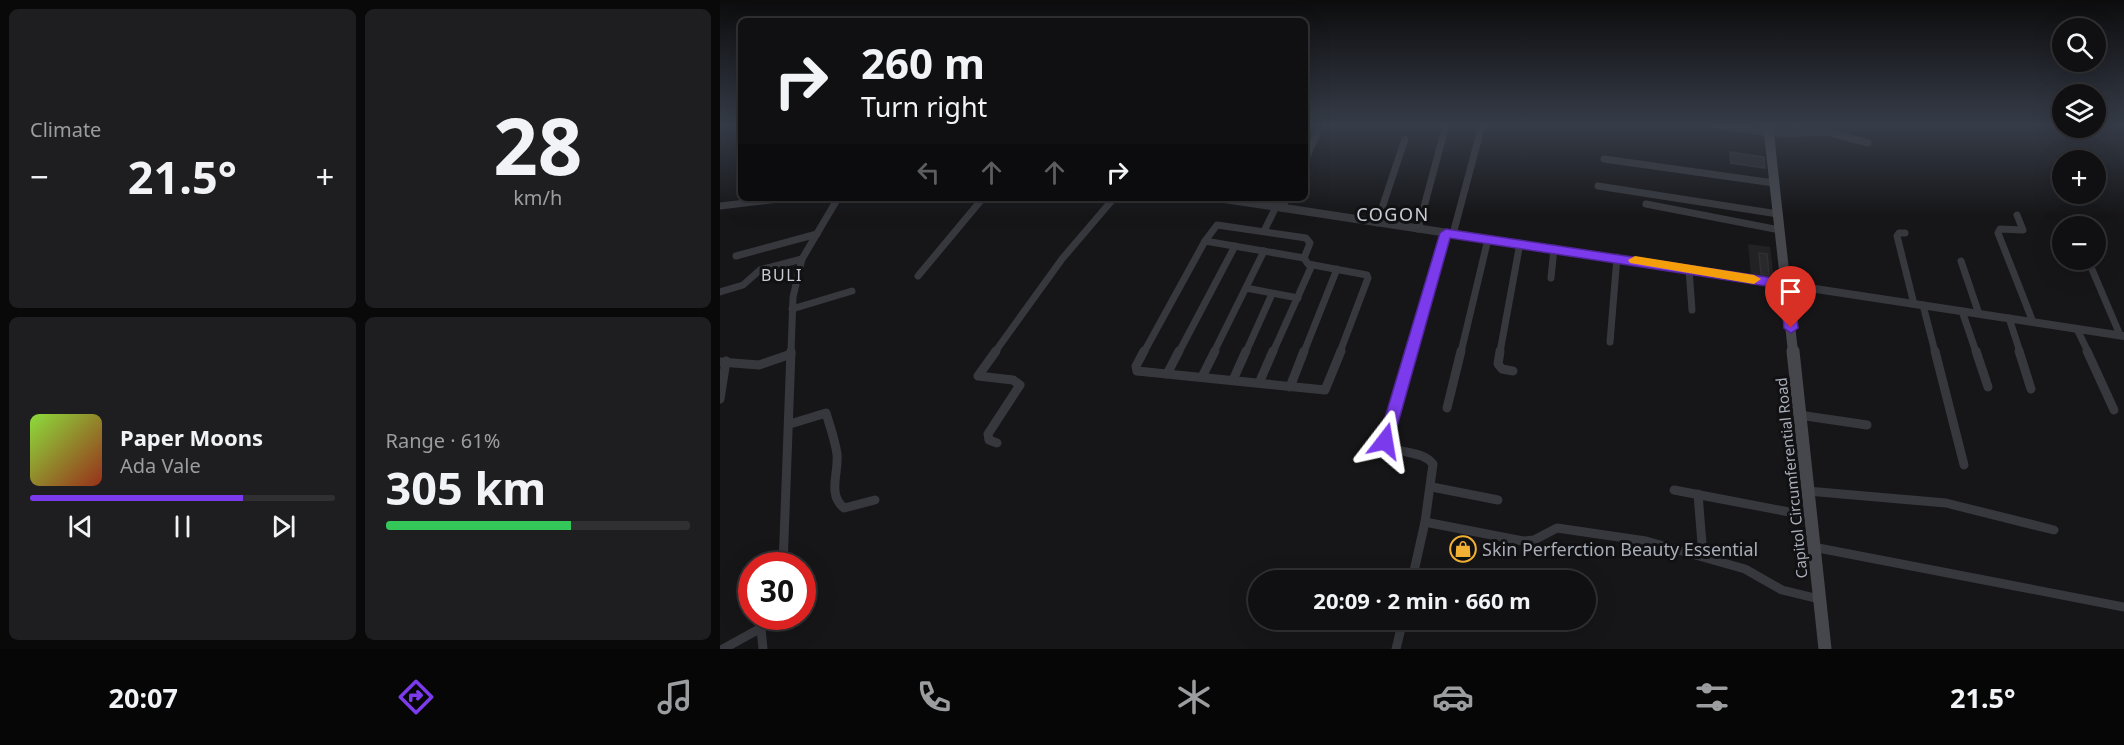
<!DOCTYPE html>
<html lang="en">
<head>
<meta charset="utf-8">
<style>
  :root { --surface:#101012; --page:#1e1e20; --text:#f1f3f6; --muted:#9c9d9f; --line:#303032; --accent:#7c3aed }
  body { margin:0; font-family:"Noto Sans",sans-serif; background:var(--page); color:var(--text); height:100vh; display:flex; flex-direction:column; font-size:22px; white-space:nowrap }
  * { box-sizing:border-box; margin:0 }
  p { font-size:20px; color:var(--muted) }
  .icon { flex:none; width:33px; height:33px; fill:none; stroke:currentColor; stroke-width:2; stroke-linecap:round; stroke-linejoin:round }
  .map { position:relative; flex:1; overflow:hidden }
  .details { display:flex; flex-direction:column; gap:9px; padding:9px; background:#09090a; width:720px }
  .details>* { flex:none }
  .hud { position:absolute; left:18px; top:18px; width:570px; height:183px; border-radius:9px; box-shadow:0 6px 24px #0002,0 0 0 2px var(--line); background:#101012; color:var(--text); overflow:hidden }
  .controls { position:absolute; left:1332px; top:18px; display:grid; gap:12px }
  .controls a { display:grid; place-items:center; width:54px; height:54px; border-radius:50%; background:var(--surface); box-shadow:0 6px 24px #0002,0 0 0 2px var(--line); font-size:30px }
  .speed { position:absolute; left:18px; top:552px; display:flex; gap:12px; font-size:30px; font-weight:700; text-align:center }
  .speed>* { display:grid; place-content:center; width:78px; height:78px; border-radius:50%; background:var(--surface); box-shadow:0 6px 24px #0002,0 0 0 2px var(--line); line-height:1 }
  .speed .limit { border:9px solid #d22; background:#fff; color:#111 }
  .pin { position:absolute; display:grid; place-items:center; width:51px; height:51px; color:#fff; margin:-62px -26px; border-radius:50% 50% 50% 0; rotate:-45deg; box-shadow:0 0 6px #0007 }
  .pin .icon { rotate:45deg }
  .me { position:absolute; width:66px; margin:-33px; rotate:14deg; stroke-linejoin:round; filter:drop-shadow(0 0 4px #0008) }
  .turn { display:flex; align-items:center; gap:21px; height:126px; padding:0 24px; font-size:27px }
  .turn .icon { width:78px; height:78px; stroke-width:2.5 }
  .turn b { display:block; font-size:42px; line-height:51px }
  .lanes { display:flex; align-items:center; height:57px; padding:0 24px; background:#0003; justify-content:center; gap:30px; direction:ltr }
  .lanes .off { opacity:.35 }
  .big { font-size:45px; font-weight:700; line-height:1.1 }
  .details .card { flex:1; display:flex; flex-direction:column; justify-content:center; gap:9px; min-width:0; padding:0 21px; border-radius:9px; background:var(--page) }
  .details .dial { align-items:center; gap:0 }
  .dial b { font-size:78px; line-height:1 }
  .song { display:flex; align-items:center; gap:18px }
  .cover { width:72px; height:72px; border-radius:9px; background:linear-gradient(135deg,hsl(90 70% 55%),hsl(10 70% 35%)) }
  .played { height:6px; border-radius:3px; background:linear-gradient(90deg,var(--accent) 70%,var(--line) 70%) }
  .keys { display:flex; justify-content:space-around; direction:ltr }
  .heat { display:flex; justify-content:space-between; align-items:center; font-size:33px; direction:ltr }
  .charge { height:9px; border-radius:4px; background:linear-gradient(90deg,#34c759 61%,var(--line) 0) }
  .details .tiles { flex:1; display:grid; gap:9px; grid-template-columns:repeat(2,1fr) }
  .trip { position:absolute; left:528px; top:570px; width:348px; height:60px; border-radius:30px; background:var(--surface); box-shadow:0 6px 24px #0002,0 0 0 2px var(--line); font-weight:700; line-height:60px; text-align:center }
  .tabs { display:flex; height:96px; justify-content:space-around; align-items:center; background:#060607; color:var(--muted) }
  .tabs .icon { width:42px; height:42px }
  .tabs .on { color:var(--accent) }
  .tabs b { font-size:27px; color:var(--text) }
  main { display:flex; flex:1; min-height:0 }
  .map>svg:first-child { display:block }
  .built { fill:#222225 }
  .building { fill:#29292c; stroke:#303034; stroke-width:1.5 }
  .lines { fill:none; stroke-linecap:round; stroke-linejoin:round }
  .minor-far1 { stroke:#37383d; stroke-width:7 }
  .minor { stroke:#37383d; stroke-width:9 }
  .tertiary { stroke:#37383d; stroke-width:8 }
  .secondary-far1 { stroke:#45474d; stroke-width:10 }
  .secondary { stroke:#45474d; stroke-width:13 }
  .route { fill:#7c3aed; stroke:#51269a; stroke-width:1.5 }
  .slow { fill:#f59e0b }
  .labels { text-anchor:middle; dominant-baseline:central; stroke-width:6; stroke-linejoin:round; paint-order:stroke }
  .street-label { font-size:15px; fill:#a8adb8; stroke:#111113 }
  .neighbourhood-label { font-size:16px; letter-spacing:1.5px; fill:#c9ccd4; stroke:#111113 }
  .quarter-label { font-size:18px; letter-spacing:1.5px; fill:#c9ccd4; stroke:#111113 }
  .near-poi-label { font-size:18px; fill:#a8adb8; stroke:#111113; text-anchor:start }
</style>
</head>
<body>
<main>
<section class="details">
<div class="tiles">
<div class="card"><p>Climate</p>
<div class="heat"><a>−</a><b class="big">21.5°</b><a>+</a></div>
</div>
<div class="card dial"><b>28</b><p>km/h</p></div>
<div class="card">
<div class="song"><i class="cover"></i><div><b>Paper Moons</b><p>Ada Vale</p></div></div>
<div class="played"></div>
<div class="keys"><svg class="icon" aria-label="previous" viewBox="0 0 24 24"><path d="M18 5L8 12l10 7zM5 5v14"/></svg><svg class="icon" aria-label="pause" viewBox="0 0 24 24"><path d="M8 5v14M16 5v14"/></svg><svg class="icon" aria-label="next" viewBox="0 0 24 24"><path d="M6 5l10 7-10 7zM19 5v14"/></svg></div>
</div>
<div class="card"><p>Range · 61%</p><b class="big">305 km</b><div class="charge"></div></div>
</div>
</section>
<div class="map">
<svg width="1404" height="649" viewBox="0 0 1404 649">
  <rect width="100%" height="100%" fill="#161618"/>
  <polygon class="built" points="1028,244 1050,247 1054,279 1031,275"/>
  <g class="building">
    <polygon points="1010,152 1044,157 1045,168 1011,163"/>
    <polygon points="1039,253 1047,254 1049,275 1041,274"/>
  </g>
  <g class="lines">
    <g class="minor-far1">
      <polyline points="994,125 1049,133 1082,133"/>
      <polyline points="1078,125 1082,133 1107,132 1148,143"/>
      <polyline points="884,159 1054,183"/>
      <polyline points="585,160 598,132"/>
      <polyline points="878,186 1058,214"/>
      <polyline points="926,204 1060,230"/>
      <polyline points="0,206 68,198"/>
      <polyline points="562,208 567,198"/>
      <polyline points="1297,215 1303,230 1280,229 1278,233 1313,322"/>
      <polyline points="657,223 685,139"/>
      <polyline points="698,229 726,125"/>
      <polyline points="544,231 556,207"/>
      <polyline points="1185,233 1179,233 1177,236 1194,304"/>
      <polyline points="733,234 762,125"/>
      <polyline points="485,241 584,258"/>
      <polyline points="16,256 97,234"/>
      <polyline points="1368,260 1400,335"/>
      <polyline points="1241,261 1259,314"/>
      <polyline points="969,269 972,310"/>
      <polyline points="198,276 263,198"/>
      <polyline points="831,278 834,248"/>
      <polyline points="526,288 578,298"/>
      <polyline points="0,292 23,285 40,270 82,259"/>
      <polyline points="1203,305 1215,352"/>
      <polyline points="72,309 132,291"/>
      <polyline points="1242,311 1256,352"/>
      <polyline points="1289,318 1300,352"/>
      <polyline points="1357,329 1368,352"/>
      <polyline points="890,342 897,257"/>
      <polyline points="71,352 73,297 82,259 118,198"/>
      <polyline points="275,352 342,259 394,198"/>
      <polyline points="424,352 485,241 497,225 586,238 590,243 584,258 588,264 647,275 648,278 620,352"/>
      <polyline points="459,352 515,246"/>
      <polyline points="494,352 544,251"/>
      <polyline points="526,352 552,294"/>
      <polyline points="553,352 592,265"/>
      <polyline points="584,352 617,269"/>
      <polyline points="691,352 726,233"/>
      <polyline points="741,352 768,239"/>
      <polyline points="780,352 800,243"/>
    </g>
    <g class="minor">
      <polyline points="276,351 258,376 293,380 300,385 268,434 269,440 277,443"/>
      <polyline points="424,351 416,366 417,371 605,390 621,351"/>
      <path d="M 691,351 L 665,441 C 677,457 700,448 713,464 L 705,522 L 692,580"/>
      <polyline points="780,351 778,364 782,369 793,371"/>
      <polyline points="1215,351 1244,465"/>
      <polyline points="1256,351 1268,387"/>
      <polyline points="1299,351 1311,389"/>
      <polyline points="1367,351 1394,410"/>
      <polyline points="0,362 39,365 71,354"/>
      <polyline points="447,374 459,351"/>
      <polyline points="482,377 495,351"/>
      <polyline points="513,380 526,351"/>
      <polyline points="539,383 553,351"/>
      <polyline points="570,387 584,351"/>
      <polyline points="0,399 6,361"/>
      <polyline points="727,408 741,351"/>
      <polyline points="1079,415 1147,425"/>
      <path d="M 70,424 L 106,413 C 110,426 115,440 117,454 C 119,473 107,494 124,508 L 155,500"/>
      <polyline points="712,487 778,500"/>
      <polyline points="954,490 1090,516"/>
      <polyline points="1087,491 1226,503 1334,530"/>
      <polyline points="978,494 983,556"/>
      <polyline points="705,522 803,541 814,540 837,528 926,541 1025,569 1062,590 1099,599"/>
      <polyline points="1093,547 1404,607"/>
      <polyline points="63,566 71,351"/>
      <polyline points="41,628 43,649"/>
      <polyline points="3,649 41,628 55,616"/>
      <polyline points="676,649 683,620"/>
    </g>
    <polyline class="tertiary" points="498,198 1404,336"/>
    <polyline class="secondary-far1" points="1048,125 1073,352"/>
    <polyline class="secondary" points="1073,351 1105,649"/>
  </g>
  <linearGradient id="sky" x2="0" y2="1"><stop stop-color="#0c0c0d"/><stop offset="0.58" stop-color="#363c48"/><stop offset="1" stop-color="#363c48" stop-opacity="0"/></linearGradient>
  <rect width="1404" height="216" fill="url(#sky)"/>
  <polygon class="route" points="726,229 1066,280 1073,285 1078,328 1071,333 1064,328 1060,288 730,238 673,441 671,446 665,447 660,446 658,441 720,233"/>
  <polygon class="slow" points="915,256 1034,275 1041,279 1034,284 910,263 908,260"/>
  <defs>
    <g id="shop-ring" transform="scale(1.35)"><circle r="9.5" fill="#111113" stroke="#f2b134" stroke-width="1.5"/><path d="M-5-2.5h2.3a2.7 3.5 0 0 1 5.4 0H5L5.5 6h-11ZM-1.5-2.5h3a1.5 2.3 0 0 0-3 0Z" fill="#f2b134"/></g>
  </defs>
  <g fill-rule="evenodd">
    <use href="#shop-ring" x="743" y="549"/>
  </g>
  <g class="labels">
    <g class="street-label">
      <text transform="translate(1071 478) rotate(-96)">Capitol Circumferential Road</text>
    </g>
    <g class="neighbourhood-label">
      <text x="62" y="275">BULI</text>
    </g>
    <g class="quarter-label">
      <text x="673" y="214">COGON</text>
    </g>
    <g class="near-poi-label">
      <text x="762" y="549">Skin Perferction Beauty Essential</text>
    </g>
  </g>
</svg>
<div class="controls">
<a><svg class="icon" aria-label="search" viewBox="0 0 24 24"><circle cx="10" cy="10" r="6"/><path d="M15 15l6 6"/></svg></a>
<a><svg class="icon" aria-label="layers" viewBox="0 0 24 24"><path d="M12 4l9 5-9 5-9-5zM3 14l9 5 9-5"/></svg></a>
<a>+</a>
<a>−</a>
</div>
<div class="speed"><div class="limit">30</div></div>
<div class="pin" style="left:1071px;top:328px;background:#d93025"><svg class="icon" aria-label="arrive" viewBox="0 0 24 24"><path d="M6 21V4h12l-3 4 3 4H6"/></svg></div>
<svg class="me" style="left:665px;top:441px" viewBox="-20 -20 40 40"><path d="M0-17L14 15 0 8-14 15z" fill="#7c3aed" stroke="#fff" stroke-width="4"/></svg>
<div class="trip">20:09 · 2 min · 660 m</div>
<div class="hud">
<div class="turn"><svg class="icon" aria-label="right" viewBox="0 0 24 24"><path d="M7 20v-9h11M14 6l5 5-5 5"/></svg><div><b>260 m</b>Turn right</div></div>
<div class="lanes"><svg class="icon off" aria-label="left" viewBox="0 0 24 24"><path d="M17 20v-9H6M10 6l-5 5 5 5"/></svg><svg class="icon off" aria-label="ahead" viewBox="0 0 24 24"><path d="M12 20V5M6 11l6-6 6 6"/></svg><svg class="icon off" aria-label="ahead" viewBox="0 0 24 24"><path d="M12 20V5M6 11l6-6 6 6"/></svg><svg class="icon" aria-label="right" viewBox="0 0 24 24"><path d="M7 20v-9h11M14 6l5 5-5 5"/></svg></div>
</div>
</div>
</main>
<nav class="tabs">
<b>20:07</b>
<svg class="icon on" aria-label="directions" viewBox="0 0 24 24"><path d="M12 3l9 9-9 9-9-9zM9 14v-3h6M13 9l2 2-2 2"/></svg>
<svg class="icon" aria-label="music" viewBox="0 0 24 24"><path d="M9 18V5l10-2v13"/><circle cx="6" cy="18" r="3"/><circle cx="16" cy="16" r="3"/></svg>
<svg class="icon" aria-label="phone" viewBox="0 0 24 24"><path d="M5 4h4l2 5-3 2q2 4 5 5l2-3 5 2v4C11 20 4 13 5 4z"/></svg>
<svg class="icon" aria-label="climate" viewBox="0 0 24 24"><path d="M12 3v18M4 7l16 10M4 17L20 7"/></svg>
<svg class="icon" aria-label="car" viewBox="0 0 24 24"><path d="M5 17H2v-5l4-1 3-4h7l3 4 3 1v5h-3M9 17h6M6 11h13"/><circle cx="7" cy="17" r="2"/><circle cx="17" cy="17" r="2"/></svg>
<svg class="icon" aria-label="filters" viewBox="0 0 24 24"><path d="M4 7h16M4 17h16"/><circle cx="9" cy="7" r="2"/><circle cx="15" cy="17" r="2"/></svg>
<b>21.5°</b>
</nav>
</body>
</html>
